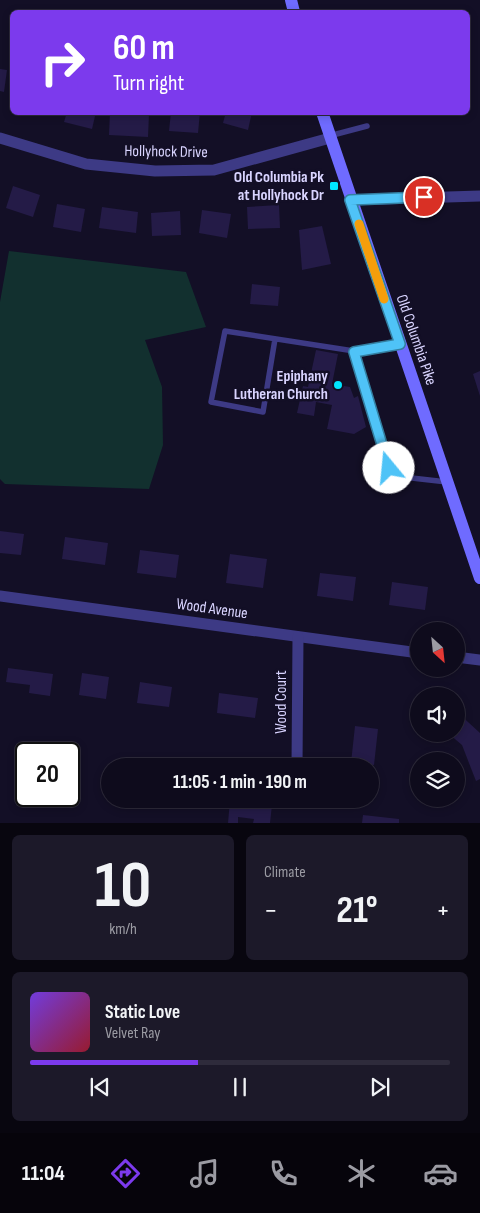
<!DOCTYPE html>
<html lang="en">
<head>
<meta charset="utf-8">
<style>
  :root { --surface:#0e0b1c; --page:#1c1929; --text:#f1f3f6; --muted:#9b9ba3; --line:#2e2b3b; --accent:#7c3aed }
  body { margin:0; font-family:"Sofia Sans Condensed",sans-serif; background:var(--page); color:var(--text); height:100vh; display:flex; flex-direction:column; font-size:19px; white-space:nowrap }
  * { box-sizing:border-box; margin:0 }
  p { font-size:16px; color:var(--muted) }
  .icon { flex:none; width:28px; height:28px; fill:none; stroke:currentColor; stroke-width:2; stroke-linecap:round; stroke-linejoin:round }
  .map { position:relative; height:823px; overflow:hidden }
  .drawer { display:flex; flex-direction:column; gap:12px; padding:12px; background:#08060f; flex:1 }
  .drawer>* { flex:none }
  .banner { position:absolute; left:10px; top:10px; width:460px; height:105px; border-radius:8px; box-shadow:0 2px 8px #0003,0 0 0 1px var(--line); background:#7c3aed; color:#fff; overflow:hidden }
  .needle { width:32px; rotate:153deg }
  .fabs { position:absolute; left:410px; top:622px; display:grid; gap:10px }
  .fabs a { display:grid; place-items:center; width:55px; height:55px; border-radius:50%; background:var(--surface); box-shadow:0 2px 8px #0003,0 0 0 1px var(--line); font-size:25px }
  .speed { position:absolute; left:15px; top:742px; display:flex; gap:10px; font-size:25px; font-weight:700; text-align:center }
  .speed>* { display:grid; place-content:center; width:65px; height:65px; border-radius:50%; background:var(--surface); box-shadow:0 2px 8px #0003,0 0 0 1px var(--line); line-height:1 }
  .speed .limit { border:2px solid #111; border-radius:8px; background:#fff; color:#111 }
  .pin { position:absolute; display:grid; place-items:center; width:42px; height:42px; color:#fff; margin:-21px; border:2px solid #fff; border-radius:50%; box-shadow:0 1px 5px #0007 }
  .me { position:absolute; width:55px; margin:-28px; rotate:343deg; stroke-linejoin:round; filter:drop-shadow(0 0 4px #0008) }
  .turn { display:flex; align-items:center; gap:18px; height:105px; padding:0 20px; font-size:22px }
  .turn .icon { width:65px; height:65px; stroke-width:2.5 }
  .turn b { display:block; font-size:35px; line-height:42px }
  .big { font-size:38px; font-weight:700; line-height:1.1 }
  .drawer .widget { flex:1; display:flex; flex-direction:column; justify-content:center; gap:8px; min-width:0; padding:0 18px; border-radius:8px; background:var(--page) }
  .drawer .dial { align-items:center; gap:0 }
  .dial b { font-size:65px; line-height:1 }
  .song { display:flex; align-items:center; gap:15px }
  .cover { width:60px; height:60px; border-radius:8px; background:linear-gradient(135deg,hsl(260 70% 55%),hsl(350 70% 35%)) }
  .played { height:5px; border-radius:2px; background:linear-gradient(90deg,var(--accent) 40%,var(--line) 40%) }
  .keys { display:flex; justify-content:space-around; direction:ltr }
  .heat { display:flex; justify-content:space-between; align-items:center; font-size:28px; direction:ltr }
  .drawer .tiles { flex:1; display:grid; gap:12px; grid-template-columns:1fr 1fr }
  .widget:last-child { grid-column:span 2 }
  .trip { position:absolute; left:101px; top:758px; width:278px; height:50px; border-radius:25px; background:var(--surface); box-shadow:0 2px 8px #0003,0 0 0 1px var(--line); font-weight:700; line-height:50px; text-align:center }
  .tab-bar { display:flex; height:80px; justify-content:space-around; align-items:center; background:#06040b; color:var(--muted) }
  .tab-bar .icon { width:35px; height:35px }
  .tab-bar .current { color:var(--accent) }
  .tab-bar b { font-size:22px; color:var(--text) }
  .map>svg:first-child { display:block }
  .green { fill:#12302f }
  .building { fill:#241b47 }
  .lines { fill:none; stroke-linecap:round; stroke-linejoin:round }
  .lane { stroke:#3d3a85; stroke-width:5.5 }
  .street { stroke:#3d3a85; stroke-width:11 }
  .secondary { stroke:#6f6bff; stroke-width:12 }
  .route-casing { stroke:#337fa1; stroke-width:12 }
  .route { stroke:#4fc3f7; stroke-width:9 }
  .slow { stroke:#f59e0b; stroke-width:9 }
  .poi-dot { fill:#00e5ff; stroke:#130f26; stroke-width:2 }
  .labels { text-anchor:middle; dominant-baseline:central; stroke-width:5; stroke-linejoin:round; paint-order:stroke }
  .street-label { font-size:16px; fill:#d9d4ff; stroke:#130f26 }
  .poi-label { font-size:16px; font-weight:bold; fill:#d9d4ff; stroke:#130f26; text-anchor:end }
</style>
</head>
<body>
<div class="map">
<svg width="480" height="823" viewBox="0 0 480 823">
  <rect width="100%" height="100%" fill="#130f26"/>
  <polygon class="green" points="9,251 186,272 206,327 145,340 162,387 163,445 149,489 5,484 0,479 0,302"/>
  <g class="building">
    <polygon points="0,69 7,70 4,92 0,91"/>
    <polygon points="67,112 96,112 92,129 64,122"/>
    <polygon points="110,112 149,114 148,137 109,135"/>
    <polygon points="171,112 200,112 198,133 169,131"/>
    <polygon points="226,112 252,112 248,130 223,123"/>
    <polygon points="13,186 40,195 33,217 6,208"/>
    <polygon points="57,204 85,209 81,232 53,227"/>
    <polygon points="279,205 280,228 248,229 247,207"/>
    <polygon points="102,207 138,212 136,233 99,228"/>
    <polygon points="202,210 231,214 227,238 199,233"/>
    <polygon points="180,211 181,235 152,236 151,213"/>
    <polygon points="322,226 331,264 302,270 299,230"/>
    <polygon points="252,284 280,287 278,306 250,304"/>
    <polygon points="316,350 338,354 332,384 350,387 354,398 358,396 366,427 354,434 327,429 332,405 316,402 314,416 297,413 303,386 308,387"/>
    <polygon points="480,371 480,396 473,374"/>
    <polygon points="0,531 24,534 21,555 0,553"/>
    <polygon points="65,537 108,543 105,565 62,559"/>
    <polygon points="140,550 179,555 176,578 137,573"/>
    <polygon points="230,554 267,559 263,588 226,583"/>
    <polygon points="320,573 356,577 353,601 317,596"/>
    <polygon points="392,582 428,587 425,610 389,605"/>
    <polygon points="8,668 53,674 50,696 29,693 30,685 6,682"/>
    <polygon points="82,673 109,677 106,699 79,695"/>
    <polygon points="140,682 172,687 169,707 137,703"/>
    <polygon points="219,693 258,698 255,718 217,713"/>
    <polygon points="456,711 480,733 480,779 476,781 462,745 449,734 456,734"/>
    <polygon points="355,726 378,729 374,765 351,763"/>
    <polygon points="230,800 272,805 270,823 253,823 254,819 238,817 238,823 228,823"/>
    <polygon points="363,815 399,819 399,823 362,823"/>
  </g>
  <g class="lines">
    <g class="lane">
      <polyline points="329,136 367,126"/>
      <polyline points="275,339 263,412 211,402 225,331 354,351"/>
      <polyline points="400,344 354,351 389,468 394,476 447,482"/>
    </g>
    <g class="street">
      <polyline points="0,138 86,164 155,171 214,170 330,138"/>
      <polyline points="350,200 480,196"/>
      <polyline points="0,596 419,653"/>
      <polyline points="456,657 480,660"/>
      <polyline points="297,766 298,637"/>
    </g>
    <g class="secondary">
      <polyline points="291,0 294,12"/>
      <polyline points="322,112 480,578"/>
    </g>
  </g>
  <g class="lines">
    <g class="route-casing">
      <polyline id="route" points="389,468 354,352 400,344 350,200 424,197"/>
    </g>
    <use href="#route" class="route"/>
    <polyline class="slow" points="359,224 384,299"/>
  </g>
  <g class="poi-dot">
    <rect x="329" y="181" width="10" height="10" rx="2.5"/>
    <circle cx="338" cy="385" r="5"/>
  </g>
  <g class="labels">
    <g class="street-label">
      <text transform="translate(166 152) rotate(1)">Hollyhock Drive</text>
      <text transform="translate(416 340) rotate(71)">Old Columbia Pike</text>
      <text transform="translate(212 609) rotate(8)">Wood Avenue</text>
      <text transform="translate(281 702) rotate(-90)">Wood Court</text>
    </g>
    <g class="poi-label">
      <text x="324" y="177">Old Columbia Pk<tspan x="324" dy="18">at Hollyhock Dr</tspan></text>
      <text x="328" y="376">Epiphany<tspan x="328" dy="18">Lutheran Church</tspan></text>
    </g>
  </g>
</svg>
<div class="fabs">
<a><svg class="needle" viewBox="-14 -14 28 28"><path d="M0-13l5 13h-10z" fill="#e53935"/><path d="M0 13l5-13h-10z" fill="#9b9ba3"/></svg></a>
<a><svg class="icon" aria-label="sound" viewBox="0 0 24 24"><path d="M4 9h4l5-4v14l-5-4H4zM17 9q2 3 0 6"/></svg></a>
<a><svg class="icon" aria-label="layers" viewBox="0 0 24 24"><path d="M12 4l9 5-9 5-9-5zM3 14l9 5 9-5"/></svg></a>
</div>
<div class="speed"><div class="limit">20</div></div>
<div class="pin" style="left:424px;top:197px;background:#d93025"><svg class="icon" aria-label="arrive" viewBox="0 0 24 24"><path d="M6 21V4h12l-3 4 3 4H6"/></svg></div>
<svg class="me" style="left:389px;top:468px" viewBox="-20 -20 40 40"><circle r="19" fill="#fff"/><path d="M0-13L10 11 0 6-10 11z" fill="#4fc3f7"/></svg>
<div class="trip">11:05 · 1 min · 190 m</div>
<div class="banner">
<div class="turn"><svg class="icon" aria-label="right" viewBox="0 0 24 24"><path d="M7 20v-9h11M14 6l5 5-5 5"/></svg><div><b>60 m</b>Turn right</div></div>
</div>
</div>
<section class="drawer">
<div class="tiles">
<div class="widget dial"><b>10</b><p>km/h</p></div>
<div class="widget"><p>Climate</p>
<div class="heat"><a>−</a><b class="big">21°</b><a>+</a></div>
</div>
<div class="widget">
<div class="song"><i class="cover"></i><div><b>Static Love</b><p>Velvet Ray</p></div></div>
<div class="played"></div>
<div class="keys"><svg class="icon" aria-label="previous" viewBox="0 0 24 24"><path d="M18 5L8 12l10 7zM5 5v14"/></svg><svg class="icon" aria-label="pause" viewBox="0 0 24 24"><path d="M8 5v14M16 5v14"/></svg><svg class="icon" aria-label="next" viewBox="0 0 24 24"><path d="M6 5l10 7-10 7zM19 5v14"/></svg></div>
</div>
</div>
</section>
<nav class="tab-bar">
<b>11:04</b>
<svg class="icon current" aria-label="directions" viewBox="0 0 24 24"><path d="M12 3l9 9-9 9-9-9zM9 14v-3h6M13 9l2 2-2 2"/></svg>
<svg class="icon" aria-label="music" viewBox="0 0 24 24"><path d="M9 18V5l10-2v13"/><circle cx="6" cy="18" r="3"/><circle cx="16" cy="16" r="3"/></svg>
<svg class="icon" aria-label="phone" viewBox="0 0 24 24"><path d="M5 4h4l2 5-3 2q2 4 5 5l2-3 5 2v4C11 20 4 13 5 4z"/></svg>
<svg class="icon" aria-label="climate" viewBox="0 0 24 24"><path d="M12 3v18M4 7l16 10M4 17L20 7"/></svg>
<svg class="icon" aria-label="car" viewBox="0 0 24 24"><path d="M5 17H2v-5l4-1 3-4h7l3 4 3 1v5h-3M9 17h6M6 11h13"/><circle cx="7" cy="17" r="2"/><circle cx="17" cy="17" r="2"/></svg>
</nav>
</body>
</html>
